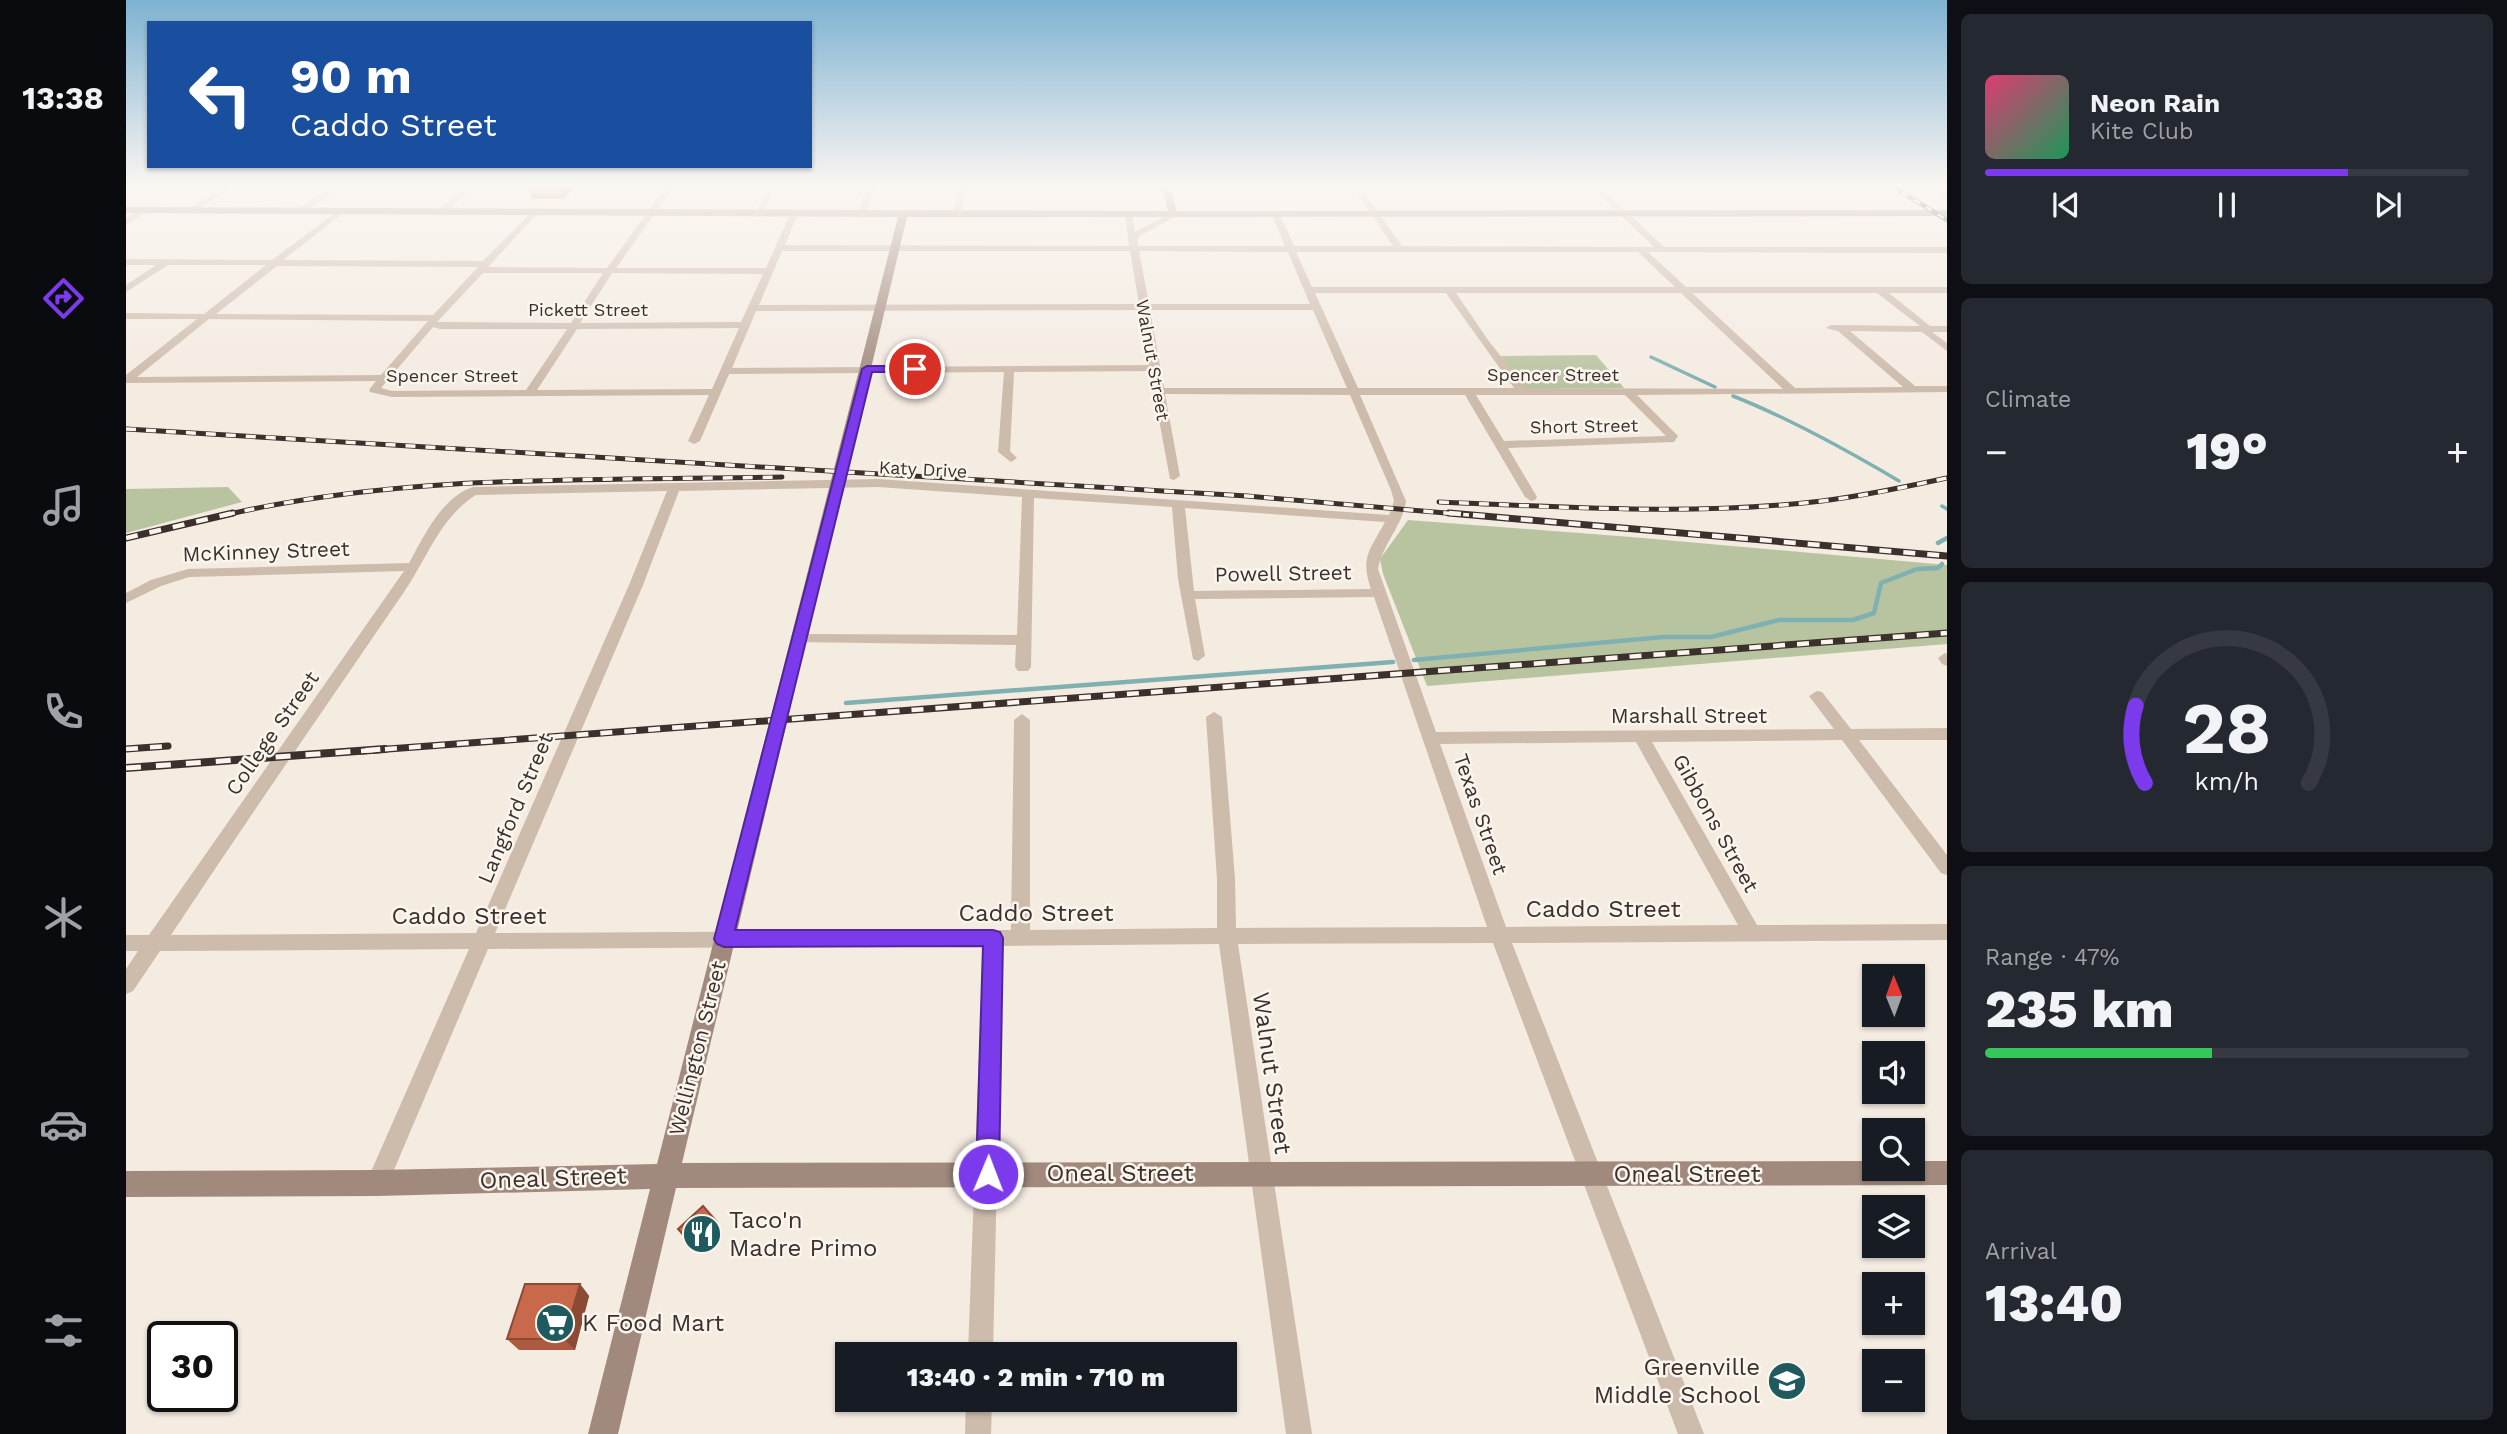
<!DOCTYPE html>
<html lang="en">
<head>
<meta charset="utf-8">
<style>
  :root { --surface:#171b24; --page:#242831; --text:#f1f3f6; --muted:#9ea1a6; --line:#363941; --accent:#7c3aed }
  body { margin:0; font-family:"Work Sans",sans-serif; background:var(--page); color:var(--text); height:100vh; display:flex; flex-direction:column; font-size:26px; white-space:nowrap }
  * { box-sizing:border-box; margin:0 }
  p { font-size:23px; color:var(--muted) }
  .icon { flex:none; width:38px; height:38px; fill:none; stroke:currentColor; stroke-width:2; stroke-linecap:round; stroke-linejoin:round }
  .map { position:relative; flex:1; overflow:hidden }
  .sheet { display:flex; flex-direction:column; gap:14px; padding:14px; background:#0d0f14; width:560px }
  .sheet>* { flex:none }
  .hud { position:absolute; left:21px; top:21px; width:665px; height:147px; border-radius:0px; box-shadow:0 2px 5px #0004; background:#1a4fa0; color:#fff; overflow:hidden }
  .needle { width:46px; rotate:359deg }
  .buttons { position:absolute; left:1736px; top:964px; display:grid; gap:14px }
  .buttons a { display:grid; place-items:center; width:63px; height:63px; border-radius:0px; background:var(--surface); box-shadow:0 2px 5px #0004; font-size:35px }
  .speed { position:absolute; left:21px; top:1321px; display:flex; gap:14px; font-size:35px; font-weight:700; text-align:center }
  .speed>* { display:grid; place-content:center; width:91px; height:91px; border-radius:50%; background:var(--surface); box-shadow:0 2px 5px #0004; line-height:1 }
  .speed .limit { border:4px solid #111; border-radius:10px; background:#fff; color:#111 }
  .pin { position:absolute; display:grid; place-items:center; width:60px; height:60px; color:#fff; margin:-30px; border:4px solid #fff; border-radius:50%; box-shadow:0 2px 7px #0007 }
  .me { position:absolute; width:77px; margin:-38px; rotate:1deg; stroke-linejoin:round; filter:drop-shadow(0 0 5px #0008) }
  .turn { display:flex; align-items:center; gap:24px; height:147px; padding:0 28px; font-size:32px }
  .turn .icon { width:91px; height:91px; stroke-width:2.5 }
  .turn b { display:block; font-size:49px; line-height:60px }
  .big { font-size:52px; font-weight:800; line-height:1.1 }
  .sheet .widget { flex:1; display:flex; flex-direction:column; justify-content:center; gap:10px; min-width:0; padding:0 24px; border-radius:10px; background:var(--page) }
  .sheet .dial { align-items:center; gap:0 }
  .dial svg { height:182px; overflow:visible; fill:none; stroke:var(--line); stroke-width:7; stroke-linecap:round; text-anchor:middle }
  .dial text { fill:var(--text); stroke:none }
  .song { display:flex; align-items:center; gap:21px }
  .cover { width:84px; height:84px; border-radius:10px; background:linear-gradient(135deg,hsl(340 70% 55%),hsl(150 70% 35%)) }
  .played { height:7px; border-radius:4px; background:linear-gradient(90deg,var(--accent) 75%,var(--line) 75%) }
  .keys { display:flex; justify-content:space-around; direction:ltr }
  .heat { display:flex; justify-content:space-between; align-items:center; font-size:38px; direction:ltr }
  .charge { height:10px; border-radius:5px; background:linear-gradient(90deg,#34c759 47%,var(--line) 0) }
  .trip { position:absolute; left:709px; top:1342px; width:402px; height:70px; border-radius:0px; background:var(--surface); box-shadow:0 2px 5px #0004; font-weight:800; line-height:70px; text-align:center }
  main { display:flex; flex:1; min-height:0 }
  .tab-bar { display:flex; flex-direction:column; width:126px; justify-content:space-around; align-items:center; background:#090b0e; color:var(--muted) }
  .tab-bar .icon { width:49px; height:49px }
  .tab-bar .on { color:var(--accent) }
  .tab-bar b { font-size:32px; color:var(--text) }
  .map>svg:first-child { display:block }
  .green { fill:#b8c4a0 }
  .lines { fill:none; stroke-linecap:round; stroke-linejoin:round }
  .stream-far1 { stroke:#7fb0b2; stroke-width:3.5 }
  .stream { stroke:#7fb0b2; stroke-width:4.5 }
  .street { fill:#cdbbac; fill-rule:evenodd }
  .secondary { fill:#a18a7d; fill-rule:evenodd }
  .rail-far3-casing { stroke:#3b302b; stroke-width:4.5 }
  .rail-far2-casing { stroke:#3b302b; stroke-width:5 }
  .rail-far1-casing { stroke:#3b302b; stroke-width:7 }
  .rail-casing { stroke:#3b302b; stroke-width:8 }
  .rail-far3 { stroke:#fbf5ee; stroke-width:2.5; stroke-dasharray:7; stroke-linecap:butt }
  .rail-far2 { stroke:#fbf5ee; stroke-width:3.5; stroke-dasharray:10; stroke-linecap:butt }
  .rail-far1 { stroke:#fbf5ee; stroke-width:4.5; stroke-dasharray:12; stroke-linecap:butt }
  .rail { stroke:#fbf5ee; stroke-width:5; stroke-dasharray:15; stroke-linecap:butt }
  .wall { fill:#ac5a40 }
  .shaded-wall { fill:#8c4a34 }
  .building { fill:#c8694b; stroke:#8c4a34; stroke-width:2 }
  .route { fill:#7c3aed; stroke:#51269a; stroke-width:2 }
  .labels { text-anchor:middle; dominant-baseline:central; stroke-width:5; stroke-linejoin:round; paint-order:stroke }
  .far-street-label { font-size:18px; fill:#3b302b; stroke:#fbf5ee }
  .street-label { font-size:21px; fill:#3b302b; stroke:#fbf5ee }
  .near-street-label { font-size:24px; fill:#3b302b; stroke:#fbf5ee }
  .near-poi-label { font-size:24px; fill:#3b302b; stroke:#fbf5ee; text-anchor:start }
</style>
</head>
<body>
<main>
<nav class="tab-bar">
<b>13:38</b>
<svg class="icon on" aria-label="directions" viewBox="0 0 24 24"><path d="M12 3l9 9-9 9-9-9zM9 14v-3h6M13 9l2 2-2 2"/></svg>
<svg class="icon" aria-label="music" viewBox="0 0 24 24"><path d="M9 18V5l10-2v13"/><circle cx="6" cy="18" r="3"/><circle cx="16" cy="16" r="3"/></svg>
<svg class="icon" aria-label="phone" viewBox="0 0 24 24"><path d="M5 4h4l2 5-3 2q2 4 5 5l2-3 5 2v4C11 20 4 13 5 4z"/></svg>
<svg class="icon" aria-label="climate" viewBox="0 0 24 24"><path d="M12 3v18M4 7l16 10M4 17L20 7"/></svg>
<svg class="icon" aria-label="car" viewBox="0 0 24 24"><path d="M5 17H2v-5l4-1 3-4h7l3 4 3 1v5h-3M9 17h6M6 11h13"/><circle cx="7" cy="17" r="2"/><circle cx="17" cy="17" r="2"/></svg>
<svg class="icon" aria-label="filters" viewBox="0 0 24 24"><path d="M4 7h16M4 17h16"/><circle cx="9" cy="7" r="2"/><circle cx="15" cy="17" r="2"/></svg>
</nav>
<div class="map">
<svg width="1821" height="1434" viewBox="0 0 1821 1434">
  <rect width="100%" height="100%" fill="#f4ebe1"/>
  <g class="green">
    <polygon points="1470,355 1498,388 1398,389 1375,356"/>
    <polygon points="102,487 116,502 0,533 0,489"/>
    <polygon points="1282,520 1505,537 1821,565 1821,644 1301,686 1257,574 1254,559"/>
  </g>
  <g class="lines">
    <g class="stream-far1">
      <polyline points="1525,357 1589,387"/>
      <path d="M 1607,396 C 1665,419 1719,449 1773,481"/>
      <polyline points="1816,506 1821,509"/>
    </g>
    <g class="stream">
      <polyline points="1812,543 1821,538"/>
      <polyline points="1288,660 1537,637 1585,637 1653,620 1727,620 1748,613 1755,583 1791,569 1812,568 1816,564"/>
      <polyline points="720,703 1267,662"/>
    </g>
    <g class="street">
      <polygon points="100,185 109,185 68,212 61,210"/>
      <polygon points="207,185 216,185 178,213 172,213 172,209"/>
      <polygon points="340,185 349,185 318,215 312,215 312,211"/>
      <path d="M 541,185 L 549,185 L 490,268 L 640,268 L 664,214 L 668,212 L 672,214 L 659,245 L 1003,246 L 999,212 L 1006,214 L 1009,232 L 1047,212 L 1051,214 L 1050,216 L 1012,237 L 1012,246 L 1159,246 L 1146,215 L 1150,213 L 1154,215 L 1168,246 L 1267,246 L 1225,185 L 1233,185 L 1276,246 L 1528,247 L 1463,185 L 1472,185 L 1538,247 L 1821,247 L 1821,253 L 1522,252 L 1560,287 L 1821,287 L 1821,293 L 1763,293 L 1804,326 L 1821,326 L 1821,332 L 1806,332 L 1821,343 L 1821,351 L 1796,332 L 1724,331 L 1789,386 L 1821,386 L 1821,392 L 1511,395 L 1552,436 L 1548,442 L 1382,448 L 1411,497 L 1409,500 L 1405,501 L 1399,497 L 1339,395 L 1234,395 L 1280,501 C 1277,525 1257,543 1252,569 L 1310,732 L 1708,729 L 1683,696 L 1691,691 L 1696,692 L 1725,729 L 1821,728 L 1821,740 L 1733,740 L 1821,855 L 1821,875 L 1815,873 L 1716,740 L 1526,742 L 1631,925 L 1821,924 L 1821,940 L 1386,943 L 1578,1434 L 1552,1434 L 1367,943 L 1112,944 L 1186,1434 L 1160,1434 L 1093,944 L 876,946 L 867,1354 L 842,1354 L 857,946 L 362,949 L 259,1191 L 251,1194 L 243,1191 L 240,1183 L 343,949 L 34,951 L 7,991 L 0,994 L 0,969 L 12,951 L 0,951 L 0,935 L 23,935 L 278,571 L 63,577 L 35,586 L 0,603 L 0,593 L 25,580 L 62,569 L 283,563 C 298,536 316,497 347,487 L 752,479 L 1263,515 L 1268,501 L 1265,490 L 1224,395 L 1039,394 L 1054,476 L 1048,480 L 1044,479 L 1024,371 L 888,372 L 884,451 L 891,458 L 885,462 L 872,452 L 878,372 L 603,374 L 574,441 L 568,444 L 562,441 L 583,395 L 266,397 L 244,392 L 243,390 L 250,381 L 0,383 L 0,375 L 71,319 L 0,319 L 0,313 L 78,314 L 140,265 L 42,265 L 0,292 L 0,285 L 30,265 L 0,265 L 0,259 L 146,260 L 213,210 L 216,210 L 216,214 L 157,260 L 357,261 L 407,211 L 410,211 L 410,215 L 362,267 L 481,268 ZM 656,251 L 1004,251 L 1013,304 L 633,305 ZM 1013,251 L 1162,252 L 1184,304 L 1023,304 ZM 1170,252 L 1512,252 L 1549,287 L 1186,287 ZM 151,266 L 352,267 L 307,315 L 90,314 ZM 357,273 L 477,273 L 445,323 L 311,322 ZM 486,273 L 637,274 L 615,322 L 454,323 ZM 1189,293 L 1320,293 L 1388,388 L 1232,388 ZM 1330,293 L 1555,293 L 1657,389 L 1400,388 L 1362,340 ZM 1566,293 L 1751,293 L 1794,326 L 1705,325 L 1700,328 L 1712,331 L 1777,387 L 1669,388 ZM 1014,310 L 1023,365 L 606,368 L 630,311 ZM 1024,310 L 1187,310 L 1221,388 L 1038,388 ZM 83,319 L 302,321 L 255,375 L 11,377 ZM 307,327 L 314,329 L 441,329 L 400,390 L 266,391 L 255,388 ZM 613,328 L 586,389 L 411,390 L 451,329 ZM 1350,395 L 1499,395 L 1540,436 L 1378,441 ZM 752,487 L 896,497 L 891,635 L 673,634 L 666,639 L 668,642 L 890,645 L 889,667 L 892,671 L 902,671 L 905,667 L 908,498 L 1046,507 L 1052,579 L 1067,659 L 1072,661 L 1079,656 L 1069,599 L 1248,597 L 1361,927 L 1110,928 L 1109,879 L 1096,717 L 1088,712 L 1080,717 L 1091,879 L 1091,928 L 904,930 L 904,720 L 896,714 L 888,720 L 885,930 L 369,933 L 517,585 L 553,491 ZM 541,491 L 503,585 L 350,933 L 45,935 C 121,820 200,706 278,592 C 301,559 314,517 350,495 ZM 1059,508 L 1259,522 C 1244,550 1234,557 1245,589 L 1068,591 ZM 1510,742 L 1612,925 L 1380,927 L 1314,744 Z"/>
      <polygon points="643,185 651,185 635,216 629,216"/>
      <polygon points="741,185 749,185 740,214 736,216 732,214"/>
      <polygon points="834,185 842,185 835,214 831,216 827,214"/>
      <polygon points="1796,185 1805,185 1821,195 1821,200"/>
      <polygon points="16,208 23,210 0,225 0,218"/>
      <polygon points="1819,653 1821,654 1821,666 1816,664 1812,658"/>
      <polygon points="840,1400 866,1400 865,1434 839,1434"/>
    </g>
    <polygon class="secondary" points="1035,185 1043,185 1051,211 1821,210 1821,216 781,217 556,1163 1748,1161 1748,1169 1787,1169 1787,1161 1821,1161 1821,1185 550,1188 492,1434 462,1434 524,1189 251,1196 0,1197 0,1171 251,1170 531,1164 772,217 0,213 0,207 1042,211"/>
    <g class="rail-far3-casing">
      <polyline id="rail-far3" points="1764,185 1821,220"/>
    </g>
    <g class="rail-far2-casing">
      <g id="rail-far2">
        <polyline points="0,429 1121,496 1343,515"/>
        <path d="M 1313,502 C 1440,507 1569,516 1696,501 C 1738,496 1779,487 1821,478"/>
        <path d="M 99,515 C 281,473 471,481 656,477"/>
      </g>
    </g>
    <g class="rail-far1-casing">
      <g id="rail-far1">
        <polyline points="1323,513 1821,556"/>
        <polyline points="0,538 107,513"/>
        <polyline points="0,749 42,746"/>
        <polyline points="235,751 1821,633"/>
      </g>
    </g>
    <g class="rail-casing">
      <polyline id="rail" points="0,768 259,749"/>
    </g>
    <use href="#rail-far3" class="rail-far3"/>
    <use href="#rail-far2" class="rail-far2"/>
    <use href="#rail-far1" class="rail-far1"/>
    <use href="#rail" class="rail"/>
  </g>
  <g class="wall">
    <polygon points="402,185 451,185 438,199 406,199"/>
    <polygon points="591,1222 595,1230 571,1253 557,1237 552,1229"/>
    <polygon points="454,1284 463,1296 449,1350 393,1350 381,1339"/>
  </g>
  <g class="shaded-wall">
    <polygon points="434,185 451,185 438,199"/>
    <polygon points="591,1222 595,1230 571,1253 567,1245"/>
    <polygon points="454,1284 463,1296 449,1350 438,1339"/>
  </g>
  <g class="building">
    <polygon points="577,1206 591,1222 567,1245 552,1229"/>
    <polygon points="399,1284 454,1284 438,1339 381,1339"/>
  </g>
  <linearGradient id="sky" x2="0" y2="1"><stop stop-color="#7eb2d2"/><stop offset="0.48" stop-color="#faf6f2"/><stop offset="1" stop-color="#faf6f2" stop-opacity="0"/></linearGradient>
  <rect width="1821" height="386" fill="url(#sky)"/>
  <polygon class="route" points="741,366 789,366 794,369 789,372 746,372 609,930 867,930 874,932 877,938 873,1174 870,1182 862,1185 854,1182 850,1174 857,946 598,947 591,944 588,939 736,369"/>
  <defs>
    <g id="restaurant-disc" transform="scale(2.0125)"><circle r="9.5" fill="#1f5a5e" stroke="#fbf5ee"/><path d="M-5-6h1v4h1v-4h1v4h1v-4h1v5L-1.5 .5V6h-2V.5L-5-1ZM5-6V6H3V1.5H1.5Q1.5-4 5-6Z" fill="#fff"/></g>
    <g id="supermarket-disc" transform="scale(2.0125)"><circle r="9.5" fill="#1f5a5e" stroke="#fbf5ee"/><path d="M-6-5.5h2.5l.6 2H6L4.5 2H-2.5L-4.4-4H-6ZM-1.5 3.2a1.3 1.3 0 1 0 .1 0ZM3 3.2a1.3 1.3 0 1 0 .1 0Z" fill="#fff"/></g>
    <g id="school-disc" transform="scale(2.0125)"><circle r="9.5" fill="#1f5a5e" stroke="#fbf5ee"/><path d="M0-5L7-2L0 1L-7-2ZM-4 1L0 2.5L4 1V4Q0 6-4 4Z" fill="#fff"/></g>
  </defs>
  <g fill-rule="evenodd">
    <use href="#restaurant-disc" x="576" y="1234"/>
    <use href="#supermarket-disc" x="429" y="1323"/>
    <use href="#school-disc" x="1661" y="1381"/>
  </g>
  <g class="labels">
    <g class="far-street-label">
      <text x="462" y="309">Pickett Street</text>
      <text transform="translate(1027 360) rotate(80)">Walnut Street</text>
      <text x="1427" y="374">Spencer Street</text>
      <text x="326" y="375">Spencer Street</text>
      <text transform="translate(1458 426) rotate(-1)">Short Street</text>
      <text transform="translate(797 469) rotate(3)">Katy Drive</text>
    </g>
    <g class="street-label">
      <text transform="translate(140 551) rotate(-2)">McKinney Street</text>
      <text transform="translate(1157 573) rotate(-1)">Powell Street</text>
      <text x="1563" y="715">Marshall Street</text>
      <text transform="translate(146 733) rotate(-55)">College Street</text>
      <text transform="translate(389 808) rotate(-67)">Langford Street</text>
      <text transform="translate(1355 814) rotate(71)">Texas Street</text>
      <text transform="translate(1590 823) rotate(61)">Gibbons Street</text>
      <text transform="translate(571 1048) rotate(-76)">Wellington Street</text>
    </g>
    <g class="near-street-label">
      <text x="1477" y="909">Caddo Street</text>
      <text x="910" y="913">Caddo Street</text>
      <text x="343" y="916">Caddo Street</text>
      <text transform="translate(1146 1073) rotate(82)">Walnut Street</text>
      <text x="994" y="1173">Oneal Street</text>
      <text x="1561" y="1174">Oneal Street</text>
      <text transform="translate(427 1178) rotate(-2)">Oneal Street</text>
    </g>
    <g class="near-poi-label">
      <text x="603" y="1220">Taco'n<tspan x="603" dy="28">Madre Primo</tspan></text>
      <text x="456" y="1323">K Food Mart</text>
      <text x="1634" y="1367" text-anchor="end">Greenville<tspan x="1634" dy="28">Middle School</tspan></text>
    </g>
  </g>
</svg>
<div class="buttons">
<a><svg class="needle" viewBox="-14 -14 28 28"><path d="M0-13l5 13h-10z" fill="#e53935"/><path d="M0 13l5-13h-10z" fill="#9ea1a6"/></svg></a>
<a><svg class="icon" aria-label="sound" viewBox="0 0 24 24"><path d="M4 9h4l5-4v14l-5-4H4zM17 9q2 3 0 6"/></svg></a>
<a><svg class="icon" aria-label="search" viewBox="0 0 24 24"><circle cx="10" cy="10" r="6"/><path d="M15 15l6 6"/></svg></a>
<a><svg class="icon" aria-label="layers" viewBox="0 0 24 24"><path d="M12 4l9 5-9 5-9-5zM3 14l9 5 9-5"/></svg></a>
<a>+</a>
<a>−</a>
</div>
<div class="speed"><div class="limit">30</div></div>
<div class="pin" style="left:789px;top:369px;background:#d93025"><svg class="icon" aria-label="arrive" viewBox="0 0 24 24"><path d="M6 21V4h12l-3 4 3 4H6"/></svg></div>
<svg class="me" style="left:862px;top:1174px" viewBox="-20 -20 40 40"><circle r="17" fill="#7c3aed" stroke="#fff" stroke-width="3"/><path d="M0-11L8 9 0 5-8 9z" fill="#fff"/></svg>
<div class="trip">13:40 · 2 min · 710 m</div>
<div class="hud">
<div class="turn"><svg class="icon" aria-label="left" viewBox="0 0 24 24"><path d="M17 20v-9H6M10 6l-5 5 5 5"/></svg><div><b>90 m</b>Caddo Street</div></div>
</div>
</div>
<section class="sheet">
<div class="widget">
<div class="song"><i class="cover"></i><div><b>Neon Rain</b><p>Kite Club</p></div></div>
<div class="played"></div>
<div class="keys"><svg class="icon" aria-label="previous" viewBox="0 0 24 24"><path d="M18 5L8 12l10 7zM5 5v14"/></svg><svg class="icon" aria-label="pause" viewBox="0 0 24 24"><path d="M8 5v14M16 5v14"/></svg><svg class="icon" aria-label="next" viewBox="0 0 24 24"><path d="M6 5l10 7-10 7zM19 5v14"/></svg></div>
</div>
<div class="widget"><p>Climate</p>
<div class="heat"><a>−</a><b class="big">19°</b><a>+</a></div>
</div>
<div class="widget dial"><svg viewBox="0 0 100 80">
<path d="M14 69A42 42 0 1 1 86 69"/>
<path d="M14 69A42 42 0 0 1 10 35" stroke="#7c3aed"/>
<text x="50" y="56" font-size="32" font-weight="700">28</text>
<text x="50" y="72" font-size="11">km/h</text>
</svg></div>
<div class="widget"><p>Range · 47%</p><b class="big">235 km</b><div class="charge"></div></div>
<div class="widget"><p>Arrival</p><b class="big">13:40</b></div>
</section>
</main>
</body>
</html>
